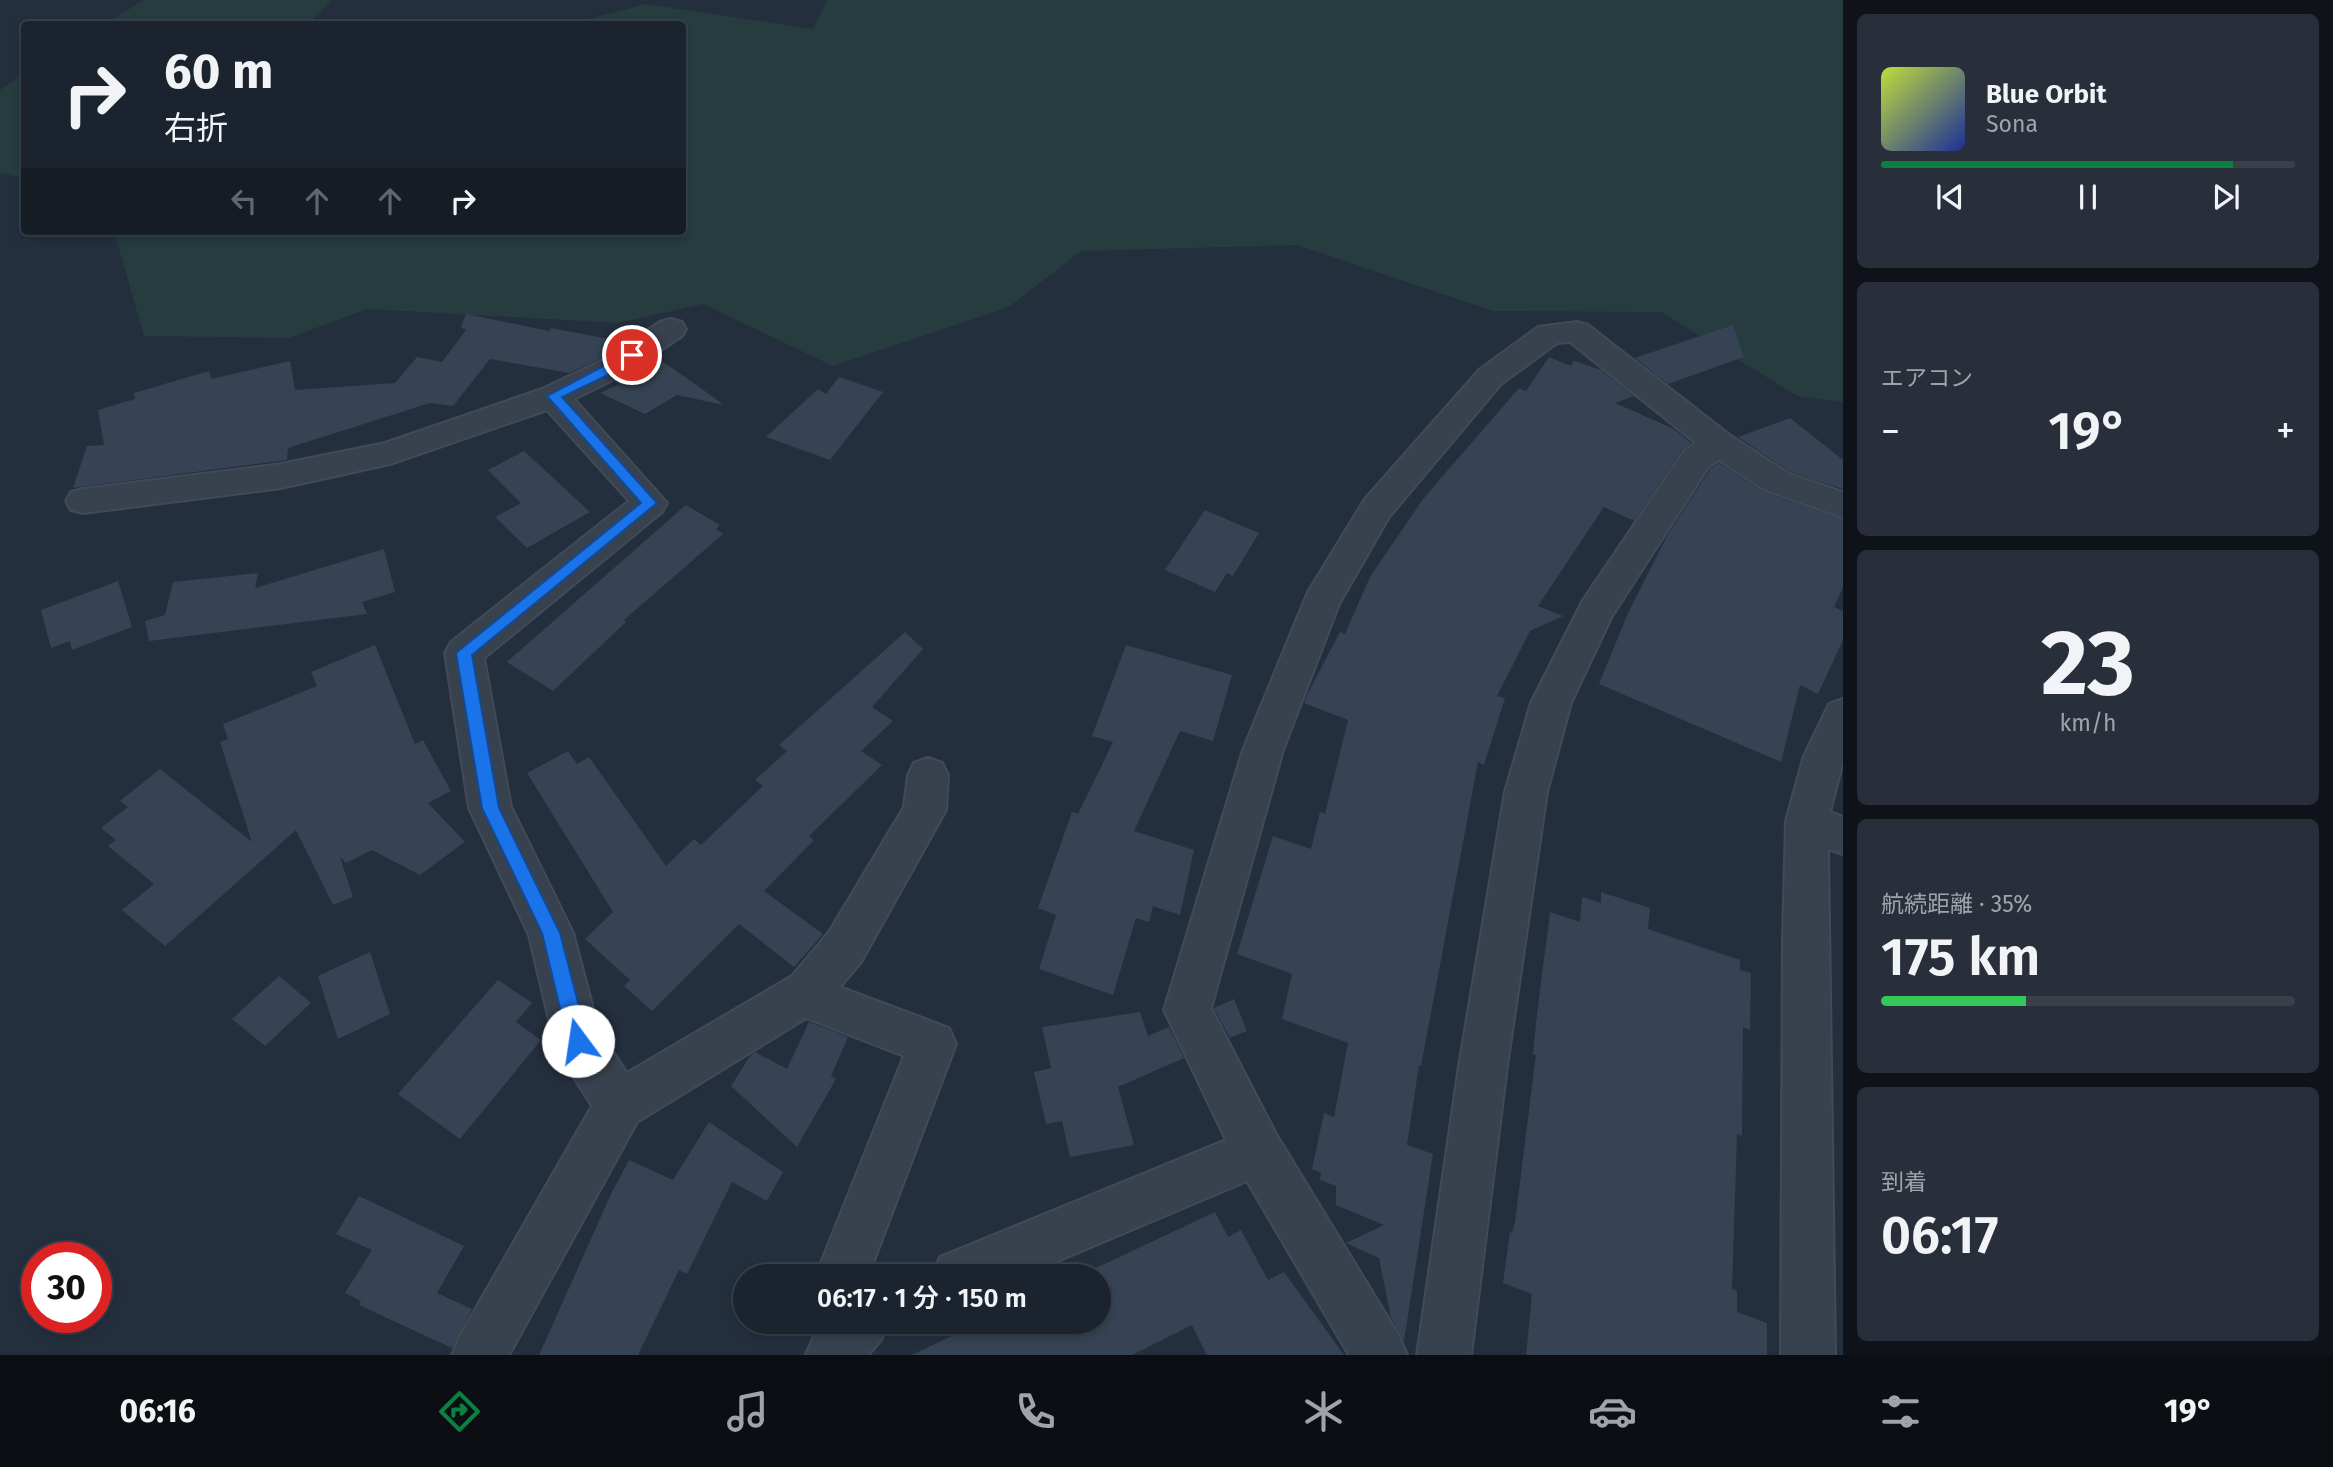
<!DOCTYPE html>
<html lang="ja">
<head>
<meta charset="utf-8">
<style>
  :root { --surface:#1b232e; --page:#282f3a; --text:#f1f3f6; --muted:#a0a4aa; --line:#39404a; --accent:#0b8043 }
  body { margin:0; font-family:"Fira Sans","Noto Sans JP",sans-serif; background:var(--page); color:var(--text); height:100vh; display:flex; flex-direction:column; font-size:26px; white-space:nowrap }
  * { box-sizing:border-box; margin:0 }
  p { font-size:23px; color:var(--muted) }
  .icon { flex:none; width:38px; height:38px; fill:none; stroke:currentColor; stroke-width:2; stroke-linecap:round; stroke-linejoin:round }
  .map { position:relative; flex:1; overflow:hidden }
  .drawer { display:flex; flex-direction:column; gap:14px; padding:14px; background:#0f1319; width:490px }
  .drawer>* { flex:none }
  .guide { position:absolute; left:21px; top:21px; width:665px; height:214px; border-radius:7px; box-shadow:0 4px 10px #0003,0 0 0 2px var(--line); background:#1b232e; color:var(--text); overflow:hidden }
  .speed { position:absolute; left:21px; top:1242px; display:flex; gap:14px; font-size:35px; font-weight:700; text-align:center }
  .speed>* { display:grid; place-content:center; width:91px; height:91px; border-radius:50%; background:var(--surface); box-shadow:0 4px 10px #0003,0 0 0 2px var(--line); line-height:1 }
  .speed .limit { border:10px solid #d22; background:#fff; color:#111 }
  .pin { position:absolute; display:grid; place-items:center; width:60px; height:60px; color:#fff; margin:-30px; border:4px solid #fff; border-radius:50%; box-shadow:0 2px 7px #0007 }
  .me { position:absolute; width:77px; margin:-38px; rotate:346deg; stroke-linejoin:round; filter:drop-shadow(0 0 5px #0008) }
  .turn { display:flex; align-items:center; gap:24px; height:147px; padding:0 28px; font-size:32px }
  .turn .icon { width:91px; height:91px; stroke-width:2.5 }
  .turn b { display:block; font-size:49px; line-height:60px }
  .lanes { display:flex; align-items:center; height:66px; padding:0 28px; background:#0003; justify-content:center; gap:35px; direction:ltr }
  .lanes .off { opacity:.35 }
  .big { font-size:52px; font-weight:600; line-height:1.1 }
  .drawer .card { flex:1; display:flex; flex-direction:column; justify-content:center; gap:10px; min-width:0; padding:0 24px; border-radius:10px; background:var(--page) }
  .drawer .dial { align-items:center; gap:0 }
  .dial b { font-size:91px; line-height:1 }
  .song { display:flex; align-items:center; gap:21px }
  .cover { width:84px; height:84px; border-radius:10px; background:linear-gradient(135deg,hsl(70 70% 55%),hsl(230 70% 35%)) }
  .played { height:7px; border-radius:4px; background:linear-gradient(90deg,var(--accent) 85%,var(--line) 85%) }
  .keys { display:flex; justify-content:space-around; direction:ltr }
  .heat { display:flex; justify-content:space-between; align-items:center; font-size:38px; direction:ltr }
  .charge { height:10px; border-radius:5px; background:linear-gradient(90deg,#34c759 35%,var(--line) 0) }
  .trip { position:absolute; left:733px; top:1264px; width:378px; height:70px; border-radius:35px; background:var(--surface); box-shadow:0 4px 10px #0003,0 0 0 2px var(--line); font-weight:600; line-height:70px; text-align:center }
  .tabs { display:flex; height:112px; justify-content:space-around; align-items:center; background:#0b0e12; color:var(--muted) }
  .tabs .icon { width:49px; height:49px }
  .tabs .on { color:var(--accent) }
  .tabs b { font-size:32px; color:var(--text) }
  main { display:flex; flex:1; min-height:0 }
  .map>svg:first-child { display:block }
  .green { fill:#263c3f }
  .building { fill:#364354 }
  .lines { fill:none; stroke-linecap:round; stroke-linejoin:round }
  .minor-casing { stroke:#414a57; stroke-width:4 }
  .minor { fill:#38414e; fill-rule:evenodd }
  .route { fill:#1a73e8; stroke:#114b97; stroke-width:2 }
</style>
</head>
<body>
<main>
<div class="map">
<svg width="1843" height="1355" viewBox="0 0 1843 1355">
  <rect width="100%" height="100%" fill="#242f3e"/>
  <g class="green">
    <polygon points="144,0 332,0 307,24 105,24"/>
    <polygon points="827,0 1843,0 1843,402 1797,396 1661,312 1493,311 1297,245 1081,251 1009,307 833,366 703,304 618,323 367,309 289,338 144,336 114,231 682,231 682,24 569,24 646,4 813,29"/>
    <polygon points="24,74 24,178 0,173 0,90"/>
  </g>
  <g class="building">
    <polygon points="466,314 549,331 551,328 624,342 600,359 569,373 490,359 453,406 430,403 288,448 287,460 73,488 87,446 104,445 98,410 135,399 134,393 209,371 211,379 290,361 295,390 395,383 417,357 442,362 466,330 461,327"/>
    <polygon points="1733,325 1744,357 1668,384 1635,358"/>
    <polygon points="656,357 695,384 724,405 677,395 645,414 600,393 620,384 614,382"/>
    <polygon points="1549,357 1571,366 1574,361 1601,370 1634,396 1615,403 1674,429 1691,443 1683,449 1634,521 1604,507 1538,606 1563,616 1530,631 1497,696 1505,698 1484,765 1478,762 1421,1066 1419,1065 1407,1145 1433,1154 1404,1341 1391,1318 1379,1258 1346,1243 1384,1225 1336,1205 1336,1186 1320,1180 1321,1173 1312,1169 1324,1113 1334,1117 1348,1043 1282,1019 1292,974 1237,954 1273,836 1311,849 1320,812 1325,814 1348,720 1304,703 1307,695 1340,632 1345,634 1370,577 1423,499 1519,388 1526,391"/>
    <polygon points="839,377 883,392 830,460 766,437 818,389 826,394"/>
    <polygon points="1790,418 1843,460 1843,489 1790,472 1738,437"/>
    <polygon points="524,451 590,512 527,548 495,517 521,503 488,470"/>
    <polygon points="1719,463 1764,492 1843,519 1843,587 1834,607 1843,611 1843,640 1818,694 1800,685 1781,762 1599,684 1628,613 1667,536 1711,468"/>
    <polygon points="686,505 720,525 716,529 723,534 624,620 626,622 553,691 507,662"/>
    <polygon points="1205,510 1259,533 1233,576 1227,573 1215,592 1165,570"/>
    <polygon points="384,549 395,592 362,602 367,614 149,641 145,621 165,615 173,582 258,573 255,588"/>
    <polygon points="118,581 132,627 72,650 70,641 51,648 41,610"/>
    <polygon points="905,632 923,649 872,707 893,721 861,751 882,765 809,836 814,840 764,891 823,934 794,967 739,924 652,1011 624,986 630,980 585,939 613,912 527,773 568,751 577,764 589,757 666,866 694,839 701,845 763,786 755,780 787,751 779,745"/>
    <polygon points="375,645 415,744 423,740 451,791 428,803 465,842 420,875 372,850 346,863 340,857 353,897 333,905 296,830 165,946 122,910 154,884 108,846 116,840 101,828 128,807 120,801 160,769 252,842 220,742 228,739 223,724 317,686 311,672"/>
    <polygon points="1126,645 1232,675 1213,741 1180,731 1134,831 1194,850 1180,915 1153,906 1149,922 1136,918 1113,995 1039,969 1056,915 1038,908 1072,812 1078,814 1113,742 1092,736"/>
    <polygon points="1601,892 1650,908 1648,929 1740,960 1740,970 1751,973 1750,1030 1743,1027 1742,1136 1737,1134 1732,1289 1737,1291 1737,1312 1767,1323 1767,1355 1526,1355 1532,1294 1503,1283 1510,1232 1512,1233 1515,1222 1536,1055 1533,1054 1536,1023 1550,912 1580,922 1582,897 1601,903"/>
    <polygon points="370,952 390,1014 338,1039 318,976"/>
    <polygon points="279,976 311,1003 265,1046 232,1019"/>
    <polygon points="498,980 532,1003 516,1022 541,1040 460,1139 398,1094"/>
    <polygon points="1234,999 1247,1031 1230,1038 1214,1008"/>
    <polygon points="1140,1012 1148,1036 1169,1027 1184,1058 1118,1087 1134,1145 1070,1157 1062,1121 1046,1124 1034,1072 1051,1068 1042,1027"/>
    <polygon points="809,1022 848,1037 831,1076 836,1079 797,1147 731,1086 750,1056 755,1052 787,1069"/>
    <polygon points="709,1122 783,1172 767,1201 732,1182 687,1274 679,1270 638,1355 539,1355 611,1194 629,1160 673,1180"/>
    <polygon points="359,1196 464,1246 437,1293 472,1309 452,1348 359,1305 361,1301 345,1293 372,1250 336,1234"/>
    <polygon points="1215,1212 1228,1237 1241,1230 1268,1280 1284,1272 1344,1355 1207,1355 1192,1325 1132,1355 912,1355 983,1321 1099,1321 1099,1276 1079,1276"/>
  </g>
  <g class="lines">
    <g class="minor-casing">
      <g id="minor">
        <polygon points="671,319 682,322 686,329 682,336 623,375 574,399 667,503 662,512 484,658 511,807 573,933 599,1031 627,1073 792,976 829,932 904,807 908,775 914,763 928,758 942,763 948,775 946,810 861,962 840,987 949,1028 956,1044 873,1263 878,1276 826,1276 821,1263 904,1056 806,1018 637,1122 509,1355 452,1355 460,1336 592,1106 561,1057 554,1041 529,935 469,808 445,653 451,642 629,501 547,410 390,464 281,488 83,513 71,510 66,501 71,492 83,489 281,464 385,443 542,389 601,361 660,322"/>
        <polygon points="1577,322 1588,325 1731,436 1789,474 1843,492 1843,517 1765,490 1719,460 1709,466 1612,616 1571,703 1547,792 1507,1066 1471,1355 1417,1355 1459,1066 1505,792 1531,703 1583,600 1685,450 1696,443 1570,342 1557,343 1501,384 1389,517 1339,604 1283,750 1211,1008 1276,1134 1399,1336 1407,1355 1349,1355 1247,1181 1022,1276 933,1276 940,1257 1226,1140 1164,1010 1243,750 1308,592 1365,499 1479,370 1538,327"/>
        <polygon points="1843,699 1843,761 1830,812 1843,817 1843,854 1828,849 1835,1355 1781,1355 1783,940 1786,821 1804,756 1829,704"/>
        <polygon points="826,1321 889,1321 881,1340 868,1355 806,1355 814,1336"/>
      </g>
    </g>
    <use href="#minor" class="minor"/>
  </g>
  <polygon class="route" points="632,351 636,352 636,358 616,371 562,397 657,503 472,655 499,808 560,933 588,1041 585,1048 578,1051 571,1048 568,1041 542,933 482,808 456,653 641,503 547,396"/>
</svg>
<div class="speed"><div class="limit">30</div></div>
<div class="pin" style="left:632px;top:355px;background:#d93025"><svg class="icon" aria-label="arrive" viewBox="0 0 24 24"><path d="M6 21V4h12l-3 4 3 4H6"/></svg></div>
<svg class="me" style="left:578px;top:1041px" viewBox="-20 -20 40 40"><circle r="19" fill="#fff"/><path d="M0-13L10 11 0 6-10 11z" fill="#1a73e8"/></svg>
<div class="trip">06:17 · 1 分 · 150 m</div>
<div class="guide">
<div class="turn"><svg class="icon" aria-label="right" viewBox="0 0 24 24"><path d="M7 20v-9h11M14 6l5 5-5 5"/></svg><div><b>60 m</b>右折</div></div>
<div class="lanes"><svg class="icon off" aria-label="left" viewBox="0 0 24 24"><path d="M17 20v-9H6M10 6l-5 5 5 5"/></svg><svg class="icon off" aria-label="ahead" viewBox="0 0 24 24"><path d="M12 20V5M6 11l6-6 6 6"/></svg><svg class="icon off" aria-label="ahead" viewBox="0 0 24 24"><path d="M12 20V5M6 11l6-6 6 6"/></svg><svg class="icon" aria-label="right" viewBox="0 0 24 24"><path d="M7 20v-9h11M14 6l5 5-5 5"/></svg></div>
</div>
</div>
<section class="drawer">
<div class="card">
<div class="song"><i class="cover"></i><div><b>Blue Orbit</b><p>Sona</p></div></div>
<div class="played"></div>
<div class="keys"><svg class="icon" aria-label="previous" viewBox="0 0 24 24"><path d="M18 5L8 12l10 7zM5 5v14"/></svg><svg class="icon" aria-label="pause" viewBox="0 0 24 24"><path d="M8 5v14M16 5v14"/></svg><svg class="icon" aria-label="next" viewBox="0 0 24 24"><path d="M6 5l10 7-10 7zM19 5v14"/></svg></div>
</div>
<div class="card"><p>エアコン</p>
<div class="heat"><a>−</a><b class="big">19°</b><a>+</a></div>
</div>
<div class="card dial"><b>23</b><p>km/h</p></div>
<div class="card"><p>航続距離 · 35%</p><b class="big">175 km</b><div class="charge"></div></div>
<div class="card"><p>到着</p><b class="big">06:17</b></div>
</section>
</main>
<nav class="tabs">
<b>06:16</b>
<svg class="icon on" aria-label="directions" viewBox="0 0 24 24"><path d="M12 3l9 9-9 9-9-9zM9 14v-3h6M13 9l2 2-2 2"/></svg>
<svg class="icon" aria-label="music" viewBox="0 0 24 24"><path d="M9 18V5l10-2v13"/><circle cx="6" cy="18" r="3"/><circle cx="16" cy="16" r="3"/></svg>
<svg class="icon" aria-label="phone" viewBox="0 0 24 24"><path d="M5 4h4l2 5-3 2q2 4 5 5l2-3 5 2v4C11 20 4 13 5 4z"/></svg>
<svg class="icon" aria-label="climate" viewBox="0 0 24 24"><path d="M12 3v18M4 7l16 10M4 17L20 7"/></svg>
<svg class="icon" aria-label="car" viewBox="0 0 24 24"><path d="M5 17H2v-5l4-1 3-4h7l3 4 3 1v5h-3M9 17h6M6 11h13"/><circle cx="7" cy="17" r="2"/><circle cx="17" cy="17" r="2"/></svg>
<svg class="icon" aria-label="filters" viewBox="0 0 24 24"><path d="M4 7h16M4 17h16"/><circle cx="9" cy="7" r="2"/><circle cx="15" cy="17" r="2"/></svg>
<b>19°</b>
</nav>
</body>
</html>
